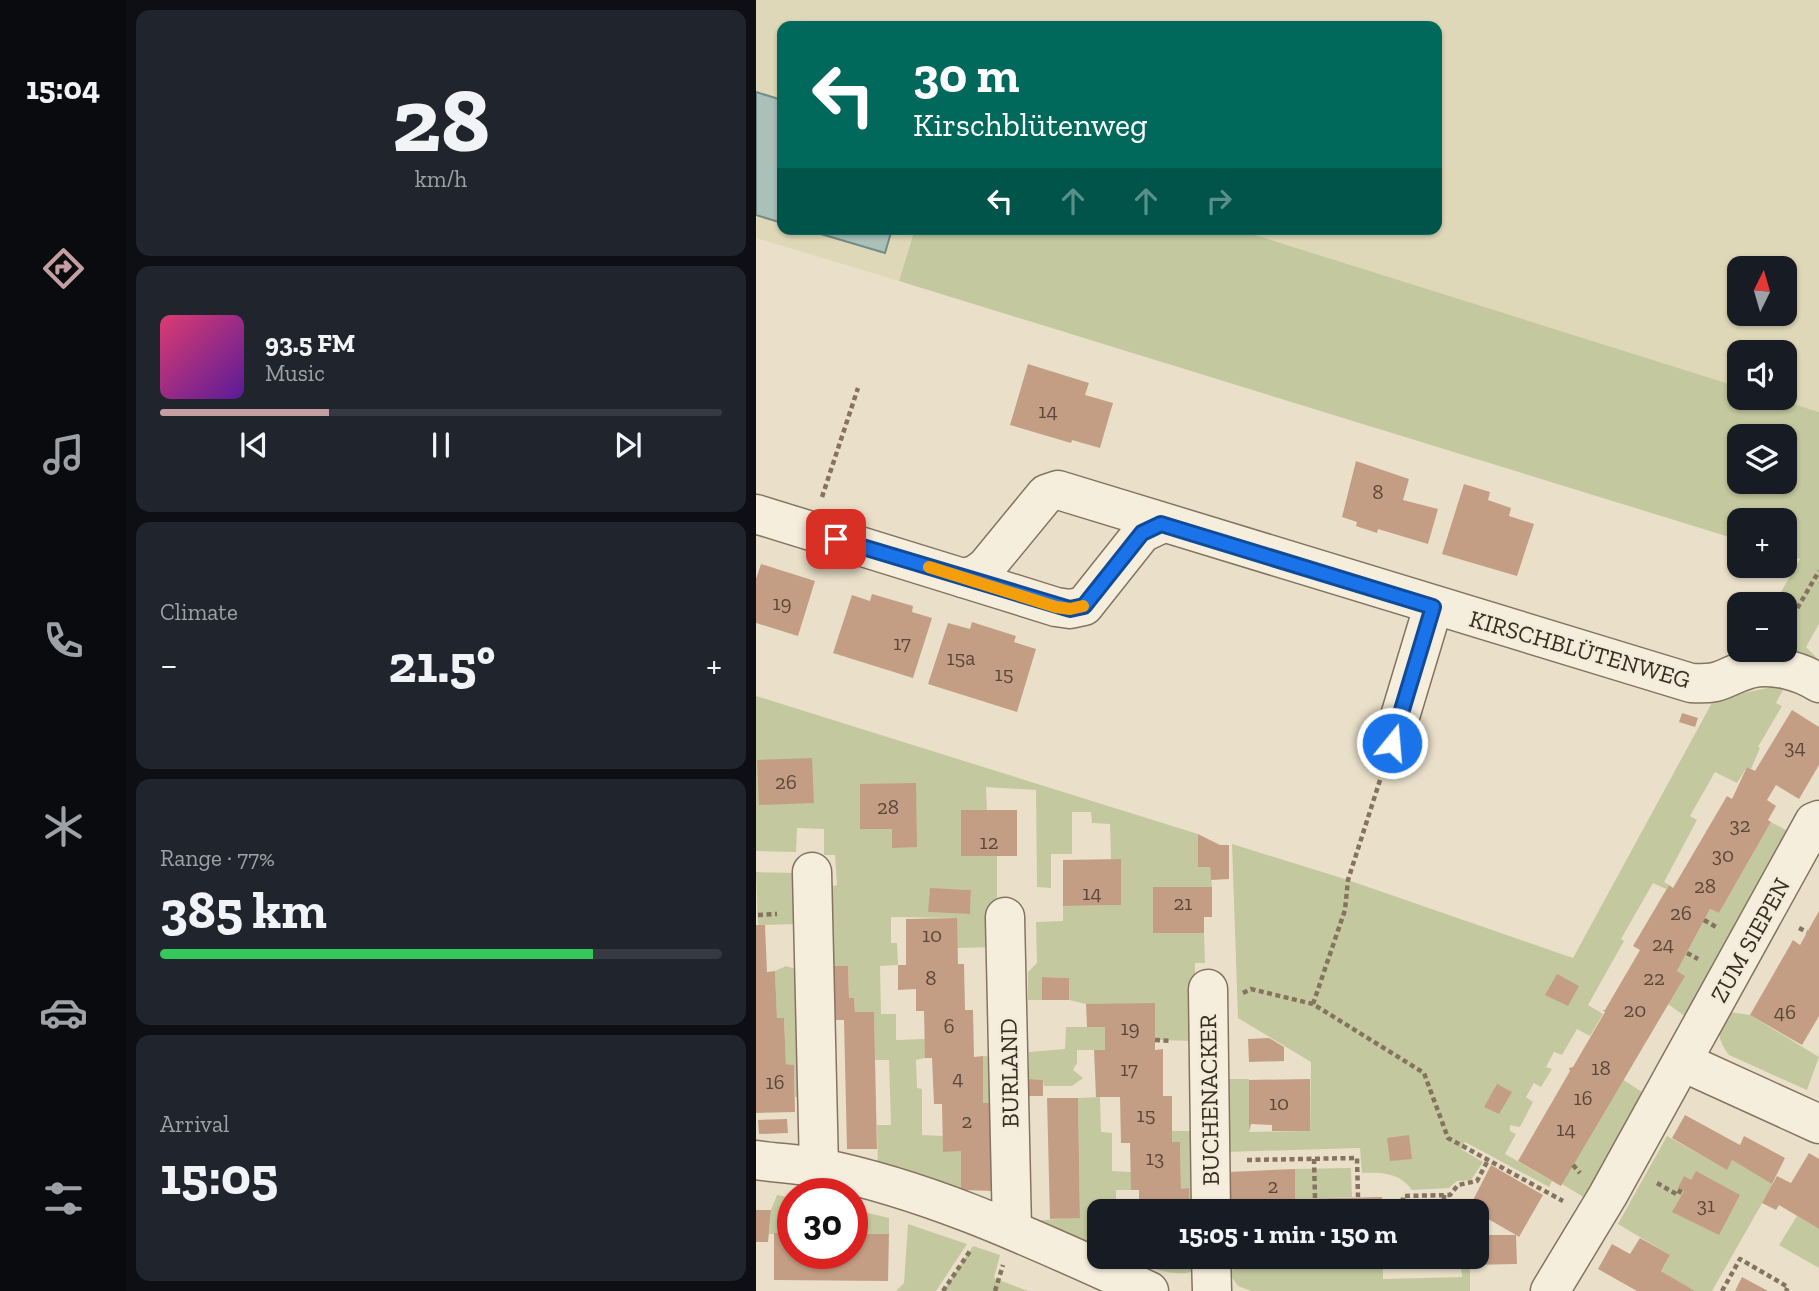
<!DOCTYPE html>
<html lang="en">
<head>
<meta charset="utf-8">
<style>
  :root { --surface:#171b24; --page:#20242c; --text:#f1f3f6; --muted:#9ea1a6; --line:#363941; --accent:#c49ea1 }
  body { margin:0; font-family:"Zilla Slab",serif; background:var(--page); color:var(--text); height:100vh; display:flex; flex-direction:column; font-size:26px; white-space:nowrap }
  * { box-sizing:border-box; margin:0 }
  p { font-size:23px; color:var(--muted) }
  .icon { flex:none; width:38px; height:38px; fill:none; stroke:currentColor; stroke-width:2; stroke-linecap:round; stroke-linejoin:round }
  .map { position:relative; flex:1; overflow:hidden }
  .details { display:flex; flex-direction:column; gap:10px; padding:10px; background:#0d0f14; width:630px }
  .details>* { flex:none }
  .top-card { position:absolute; left:21px; top:21px; width:665px; height:214px; border-radius:14px; box-shadow:0 2px 5px #0004; background:#00695c; color:#fff; overflow:hidden }
  .needle { width:46px; rotate:5deg }
  .tools { position:absolute; left:971px; top:256px; display:grid; gap:14px }
  .tools a { display:grid; place-items:center; width:70px; height:70px; border-radius:14px; background:var(--surface); box-shadow:0 2px 5px #0004; font-size:35px }
  .speed { position:absolute; left:21px; top:1178px; display:flex; gap:14px; font-size:35px; font-weight:700; text-align:center }
  .speed>* { display:grid; place-content:center; width:91px; height:91px; border-radius:50%; background:var(--surface); box-shadow:0 2px 5px #0004; line-height:1 }
  .speed .limit { border:10px solid #d22; background:#fff; color:#111 }
  .pin { position:absolute; display:grid; place-items:center; width:60px; height:60px; color:#fff; margin:-30px; border-radius:14px; box-shadow:0 4px 10px #0006 }
  .me { position:absolute; width:77px; margin:-38px; rotate:17deg; stroke-linejoin:round; filter:drop-shadow(0 0 5px #0008) }
  .turn { display:flex; align-items:center; gap:24px; height:147px; padding:0 21px; font-size:32px }
  .turn .icon { width:91px; height:91px; stroke-width:2.5 }
  .turn b { display:block; font-size:49px; line-height:60px }
  .lanes { display:flex; align-items:center; height:66px; padding:0 21px; background:#0003; justify-content:center; gap:35px; direction:ltr }
  .lanes .off { opacity:.35 }
  .big { font-size:52px; font-weight:700; line-height:1.1 }
  .details .widget { flex:1; display:flex; flex-direction:column; justify-content:center; gap:10px; min-width:0; padding:0 24px; border-radius:14px; background:var(--page) }
  .details .dial { align-items:center; gap:0 }
  .dial b { font-size:91px; line-height:1 }
  .song { display:flex; align-items:center; gap:21px }
  .cover { width:84px; height:84px; border-radius:10px; background:linear-gradient(135deg,hsl(340 70% 55%),hsl(270 70% 35%)) }
  .played { height:7px; border-radius:4px; background:linear-gradient(90deg,var(--accent) 30%,var(--line) 30%) }
  .keys { display:flex; justify-content:space-around; direction:ltr }
  .heat { display:flex; justify-content:space-between; align-items:center; font-size:38px; direction:ltr }
  .charge { height:10px; border-radius:5px; background:linear-gradient(90deg,#34c759 77%,var(--line) 0) }
  .trip { position:absolute; left:331px; top:1199px; width:402px; height:70px; border-radius:14px; background:var(--surface); box-shadow:0 2px 5px #0004; font-weight:700; line-height:70px; text-align:center }
  main { display:flex; flex:1; min-height:0 }
  .tabs { display:flex; flex-direction:column; width:126px; justify-content:space-around; align-items:center; background:#090b0e; color:var(--muted) }
  .tabs .icon { width:49px; height:49px }
  .tabs .current { color:var(--accent) }
  .tabs b { font-size:32px; color:var(--text) }
  .map>svg:first-child { display:block }
  .farmland { fill:#dfd8b8; fill-rule:evenodd }
  .green { fill:#c4c89f; fill-rule:evenodd }
  .water { fill:#aac0b9; stroke:#718d86; stroke-width:2 }
  .building { fill:#c49e84 }
  .lines { fill:none; stroke-linecap:round; stroke-linejoin:round }
  .minor-casing { stroke:#857360; stroke-width:41 }
  .path { stroke:#857360; stroke-width:4.5; stroke-dasharray:5 3.5; stroke-linecap:butt }
  .minor { stroke:#f6eedd; stroke-width:38 }
  .route-casing { stroke:#114b97; stroke-width:18 }
  .route { stroke:#1a73e8; stroke-width:12 }
  .slow { stroke:#f59e0b; stroke-width:12 }
  .labels { text-anchor:middle; dominant-baseline:central; stroke-width:5; stroke-linejoin:round; paint-order:stroke }
  .number-label { font-size:21px; fill:#5b483a }
  .street-label { font-size:24px; fill:#382c22; stroke:#f3ebd9 }
</style>
</head>
<body>
<main>
<nav class="tabs">
<b>15:04</b>
<svg class="icon current" aria-label="directions" viewBox="0 0 24 24"><path d="M12 3l9 9-9 9-9-9zM9 14v-3h6M13 9l2 2-2 2"/></svg>
<svg class="icon" aria-label="music" viewBox="0 0 24 24"><path d="M9 18V5l10-2v13"/><circle cx="6" cy="18" r="3"/><circle cx="16" cy="16" r="3"/></svg>
<svg class="icon" aria-label="phone" viewBox="0 0 24 24"><path d="M5 4h4l2 5-3 2q2 4 5 5l2-3 5 2v4C11 20 4 13 5 4z"/></svg>
<svg class="icon" aria-label="climate" viewBox="0 0 24 24"><path d="M12 3v18M4 7l16 10M4 17L20 7"/></svg>
<svg class="icon" aria-label="car" viewBox="0 0 24 24"><path d="M5 17H2v-5l4-1 3-4h7l3 4 3 1v5h-3M9 17h6M6 11h13"/><circle cx="7" cy="17" r="2"/><circle cx="17" cy="17" r="2"/></svg>
<svg class="icon" aria-label="filters" viewBox="0 0 24 24"><path d="M4 7h16M4 17h16"/><circle cx="9" cy="7" r="2"/><circle cx="15" cy="17" r="2"/></svg>
</nav>
<section class="details">
<div class="widget dial"><b>28</b><p>km/h</p></div>
<div class="widget">
<div class="song"><i class="cover"></i><div><b>93.5 FM</b><p>Music</p></div></div>
<div class="played"></div>
<div class="keys"><svg class="icon" aria-label="previous" viewBox="0 0 24 24"><path d="M18 5L8 12l10 7zM5 5v14"/></svg><svg class="icon" aria-label="pause" viewBox="0 0 24 24"><path d="M8 5v14M16 5v14"/></svg><svg class="icon" aria-label="next" viewBox="0 0 24 24"><path d="M6 5l10 7-10 7zM19 5v14"/></svg></div>
</div>
<div class="widget"><p>Climate</p>
<div class="heat"><a>−</a><b class="big">21.5°</b><a>+</a></div>
</div>
<div class="widget"><p>Range · 77%</p><b class="big">385 km</b><div class="charge"></div></div>
<div class="widget"><p>Arrival</p><b class="big">15:05</b></div>
</section>
<div class="map">
<svg width="1063" height="1291" viewBox="0 0 1063 1291">
  <rect width="100%" height="100%" fill="#eae0ca"/>
  <path class="farmland" d="M 0,0 L 1063,0 L 1063,412 L 1015,397 L 1029,397 L 1029,352 L 984,352 L 983,387 L 480,229 L 681,229 L 681,26 L 26,26 L 26,229 L 159,229 L 143,281 L 0,238 ZM 984,268 L 1029,268 L 1029,313 L 984,313 Z"/>
  <g class="green">
    <path d="M 159,229 L 480,229 L 983,387 L 984,397 L 1015,397 L 1063,412 L 1063,624 L 1050,647 L 1063,660 L 1063,683 L 987,653 L 990,649 L 1029,649 L 1029,604 L 1018,604 L 1044,559 L 1029,554 L 1029,520 L 984,520 L 983,540 L 143,281 ZM 984,436 L 1029,436 L 1029,481 L 984,481 Z"/>
    <path d="M 1021,686 L 1028,688 L 1020,703 L 1026,706 L 1002,747 L 1004,748 L 995,769 L 991,767 L 981,783 L 959,772 L 934,816 L 941,820 L 908,882 L 913,885 L 910,889 L 897,883 L 865,939 L 868,941 L 832,1005 L 847,1014 L 834,1036 L 821,1029 L 806,1055 L 798,1052 L 790,1067 L 796,1069 L 785,1087 L 778,1083 L 770,1097 L 777,1102 L 764,1127 L 754,1125 L 754,1131 L 760,1134 L 749,1154 L 796,1181 L 793,1187 L 709,1142 L 705,1149 L 727,1162 L 715,1180 L 701,1181 L 693,1188 L 656,1190 C 644,1173 626,1172 606,1173 L 604,1148 L 469,1152 L 468,1079 L 493,1079 L 493,1132 L 554,1131 L 555,1062 L 482,1018 L 476,844 L 592,880 L 817,958 L 958,699 Z"/>
    <path d="M 0,696 L 442,834 L 442,866 L 454,867 L 456,887 L 397,888 L 397,933 L 448,933 L 449,963 L 439,963 L 439,1041 L 399,1040 L 399,1004 L 330,1004 L 313,1000 L 313,978 L 286,977 L 286,1000 L 272,1000 L 272,972 L 281,963 L 280,922 L 307,921 L 307,906 L 365,905 L 365,859 L 355,859 L 354,824 L 336,823 L 335,812 L 316,812 L 316,854 L 295,854 L 295,888 L 281,887 L 280,790 L 230,787 L 231,810 L 206,856 L 241,856 L 241,947 L 201,948 L 200,918 L 135,917 L 135,943 L 141,943 L 142,965 L 124,966 L 125,1014 L 140,1014 L 140,1040 L 169,1039 L 169,1058 L 160,1060 L 161,1088 L 166,1089 L 166,1135 L 187,1136 L 205,1151 L 205,1198 L 122,1172 L 121,1125 L 135,1125 L 133,1060 L 119,1060 L 118,1013 L 99,1012 L 98,998 L 93,998 L 92,966 L 70,966 L 68,888 L 81,885 L 79,855 L 68,855 L 68,829 L 41,828 L 40,852 L 0,851 ZM 174,889 L 215,890 L 214,913 L 173,912 Z"/>
    <polygon points="1015,822 1039,835 934,1020 912,1004 928,976 921,971 954,909 963,913"/>
    <polygon points="0,872 40,873 41,924 2,925"/>
    <polygon points="30,966 43,970 48,1097 39,1097 38,1065 30,1064 28,1018 21,1018 19,971"/>
    <path d="M 967,1011 L 994,1015 L 1063,1057 L 1051,1090 L 973,1055 C 961,1040 961,1029 967,1011 Z"/>
    <polygon points="310,1027 349,1027 349,1050 321,1050 321,1063 317,1070 327,1078 316,1086 288,1086 287,1080 273,1079 273,1052 309,1049"/>
    <polygon points="227,1056 243,1057 244,1150 227,1103"/>
    <polygon points="866,1079 889,1094 829,1198 806,1184"/>
    <polygon points="344,1097 345,1132 356,1133 356,1171 375,1172 375,1190 360,1190 360,1211 343,1211 343,1248 278,1221 324,1217 322,1098"/>
    <polygon points="416,1131 443,1131 444,1211 433,1211 433,1189 425,1189 424,1142 416,1142"/>
    <polygon points="911,1136 970,1169 976,1160 1017,1184 956,1291 939,1291 905,1271 914,1255 862,1224"/>
    <polygon points="595,1168 596,1197 539,1199 539,1169"/>
    <polygon points="21,1195 37,1198 37,1233 13,1234 15,1210"/>
    <polygon points="96,1209 133,1218 133,1234 96,1234"/>
    <polygon points="1041,1216 1063,1229 1063,1268 1023,1245"/>
    <polygon points="152,1224 211,1244 180,1291 140,1291 148,1283"/>
    <polygon points="217,1246 244,1255 238,1278 272,1291 187,1291"/>
    <polygon points="493,1256 541,1257 542,1266 627,1266 627,1279 706,1277 705,1266 714,1265 714,1291 495,1291 482,1286 472,1272 493,1262"/>
    <path d="M 366,1257 L 445,1257 L 441,1270 C 417,1280 390,1265 366,1257 Z"/>
  </g>
  <g class="water">
    <polygon points="0,92 26,100 26,223 0,215"/>
    <polygon points="48,229 136,229 129,253"/>
  </g>
  <g class="building">
    <polygon points="272,364 333,383 329,395 357,403 344,448 316,440 315,443 254,425"/>
    <polygon points="600,461 653,479 647,500 682,509 672,544 622,529 621,533 600,526 601,522 586,517"/>
    <polygon points="708,484 734,492 732,500 755,508 753,516 778,524 761,576 686,554"/>
    <polygon points="5,564 59,581 42,636 0,623 0,579"/>
    <polygon points="116,594 157,606 156,612 176,618 157,678 77,653 96,595 114,601"/>
    <polygon points="216,622 260,636 258,642 280,649 261,712 172,684 192,623 214,629"/>
    <polygon points="1036,710 1063,727 1063,765 1043,799 1020,785 1011,800 1020,806 1012,820 1015,822 963,913 954,909 921,971 929,976 805,1186 762,1161 814,1071 813,1068 817,1067 849,1012 847,1010 849,1010 884,950 877,946 913,885 917,888 971,796 976,799 991,767 999,771"/>
    <polygon points="926,713 942,718 939,727 923,722"/>
    <polygon points="56,758 58,803 3,805 1,760"/>
    <polygon points="160,783 161,847 136,848 136,829 104,829 104,784"/>
    <rect x="205" y="810" width="56" height="46"/>
    <polygon points="442,834 464,845 473,845 473,879 455,880 454,867 442,867"/>
    <polygon points="365,859 365,905 307,906 307,860"/>
    <polygon points="397,887 456,887 456,917 448,917 448,933 397,933"/>
    <polygon points="174,888 215,890 214,914 172,912"/>
    <polygon points="1063,911 1063,1016 1046,1045 994,1015 1037,940 1044,945"/>
    <polygon points="201,918 202,964 208,964 209,1010 217,1010 218,1057 227,1056 227,1103 235,1103 237,1191 205,1190 205,1151 187,1152 186,1104 178,1104 176,1058 169,1058 168,1011 160,1011 160,989 142,990 142,965 150,965 150,919"/>
    <polygon points="0,925 9,925 11,972 19,971 21,1018 28,1018 30,1064 38,1065 39,1112 0,1113"/>
    <polygon points="70,966 92,966 93,998 98,998 99,1012 118,1012 121,1149 91,1149 88,1020 71,1020"/>
    <polygon points="801,974 823,986 812,1006 789,995"/>
    <polygon points="286,977 313,978 313,1000 286,1000"/>
    <polygon points="399,1003 399,1050 407,1049 407,1096 416,1096 416,1142 424,1142 425,1189 433,1188 433,1211 383,1211 383,1190 375,1190 374,1143 365,1143 364,1097 340,1097 338,1050 349,1050 349,1027 331,1027 330,1004"/>
    <polygon points="513,1038 528,1047 528,1061 493,1062 492,1039"/>
    <polygon points="273,1079 287,1080 287,1096 273,1096"/>
    <polygon points="554,1079 554,1131 516,1131 516,1125 495,1124 493,1132 493,1080"/>
    <polygon points="741,1084 756,1092 743,1114 728,1107"/>
    <polygon points="291,1098 322,1098 324,1218 294,1219"/>
    <polygon points="929,1115 984,1145 988,1136 1029,1158 1016,1184 976,1160 971,1170 916,1138"/>
    <polygon points="31,1119 32,1133 3,1134 2,1120"/>
    <polygon points="653,1135 656,1159 634,1161 631,1138"/>
    <polygon points="1053,1153 1063,1159 1063,1229 1023,1205 1020,1210 1006,1203 1021,1176 1035,1183"/>
    <polygon points="735,1165 787,1195 763,1237 760,1235 761,1264 714,1265 714,1260 627,1262 627,1256 721,1256 721,1217 728,1217 729,1235 760,1235 713,1208"/>
    <polygon points="539,1169 539,1199 626,1197 626,1211 472,1211 472,1172"/>
    <polygon points="940,1171 984,1195 963,1235 916,1212 928,1191 922,1188 928,1176 935,1180"/>
    <polygon points="0,1210 15,1210 12,1242 0,1242"/>
    <polygon points="18,1233 37,1233 37,1253 96,1253 96,1234 133,1234 132,1281 18,1280"/>
    <polygon points="884,1238 914,1255 905,1271 939,1291 881,1291 842,1269 856,1244 874,1254"/>
    <rect x="541" y="1256" width="26" height="8"/>
    <polygon points="986,1277 1012,1291 979,1291"/>
  </g>
  <g class="lines">
    <g class="minor-casing">
      <g id="minor">
        <path d="M 0,514 L 207,578 L 219,575 L 230,567 L 290,494 L 302,490 L 935,683 C 968,685 966,677 993,669 C 1016,663 1044,671 1063,683"/>
        <polyline points="207,578 300,607 314,609 328,606 386,533 405,524"/>
        <polyline points="636,743 677,607"/>
        <polyline points="56,872 63,1168"/>
        <polyline points="249,917 256,1229"/>
        <polyline points="452,989 455,1211"/>
        <polyline points="927,1062 1063,1124"/>
        <path d="M 0,1160 C 21,1163 43,1164 64,1168 C 179,1191 286,1243 393,1291"/>
        <polyline points="455,1256 456,1291"/>
        <polyline points="794,1291 852,1195 1058,822 1063,820"/>
      </g>
    </g>
    <g class="path">
      <polyline points="66,497 102,388"/>
      <polyline points="1035,632 1035,619 1063,571"/>
      <polyline points="2,915 21,914"/>
      <polyline points="948,920 960,927"/>
      <polyline points="1043,928 1051,932"/>
      <polyline points="931,953 942,959"/>
      <polyline points="487,993 495,989 557,1004 668,1073 692,1138 807,1201"/>
      <polyline points="557,1004 589,910 592,880 625,777"/>
      <polyline points="399,1040 416,1041"/>
      <polyline points="558,1159 559,1198"/>
      <polyline points="491,1160 601,1158 602,1197"/>
      <polyline points="817,1165 824,1173"/>
      <polyline points="901,1183 922,1195 925,1189"/>
      <polyline points="688,1195 688,1210"/>
      <polyline points="646,1211 647,1196 694,1195 702,1185 721,1181 732,1160"/>
      <polyline points="187,1291 214,1251"/>
      <polyline points="239,1291 247,1265"/>
      <polyline points="966,1291 984,1259 1032,1287 1030,1291"/>
    </g>
    <use href="#minor" class="minor"/>
  </g>
  <g class="lines">
    <g class="route-casing">
      <polyline id="route" points="80,539 314,609 328,606 386,533 405,524 677,607 636,743"/>
    </g>
    <use href="#route" class="route"/>
    <polyline class="slow" points="173,567 300,607 314,609 327,606"/>
  </g>
  <g class="labels">
    <g class="number-label">
      <text x="292" y="410">14</text>
      <text x="622" y="491">8</text>
      <text x="26" y="602">19</text>
      <text x="146" y="642">17</text>
      <text x="205" y="657">15a</text>
      <text x="248" y="673">15</text>
      <text x="1039" y="746">34</text>
      <text x="30" y="781">26</text>
      <text x="132" y="806">28</text>
      <text x="984" y="824">32</text>
      <text x="233" y="841">12</text>
      <text x="967" y="854">30</text>
      <text x="949" y="885">28</text>
      <text x="336" y="892">14</text>
      <text x="427" y="902">21</text>
      <text x="925" y="912">26</text>
      <text x="176" y="934">10</text>
      <text x="907" y="943">24</text>
      <text x="175" y="977">8</text>
      <text x="898" y="977">22</text>
      <text x="879" y="1009">20</text>
      <text x="1029" y="1011">46</text>
      <text x="193" y="1025">6</text>
      <text x="374" y="1027">19</text>
      <text x="845" y="1067">18</text>
      <text x="373" y="1068">17</text>
      <text x="202" y="1077">4</text>
      <text x="19" y="1081">16</text>
      <text x="827" y="1097">16</text>
      <text x="523" y="1102">10</text>
      <text x="390" y="1114">15</text>
      <text x="211" y="1120">2</text>
      <text x="810" y="1128">14</text>
      <text x="399" y="1157">13</text>
      <text x="517" y="1185">2</text>
      <text x="950" y="1204">31</text>
    </g>
    <g class="street-label">
      <text transform="translate(824 649) rotate(16)">KIRSCHBLÜTENWEG</text>
      <text transform="translate(994 940) rotate(-61)">ZUM SIEPEN</text>
      <text transform="translate(253 1073) rotate(-91)">BURLAND</text>
      <text transform="translate(453 1100) rotate(-91)">BUCHENACKER</text>
    </g>
  </g>
</svg>
<div class="tools">
<a><svg class="needle" viewBox="-14 -14 28 28"><path d="M0-13l5 13h-10z" fill="#e53935"/><path d="M0 13l5-13h-10z" fill="#9ea1a6"/></svg></a>
<a><svg class="icon" aria-label="sound" viewBox="0 0 24 24"><path d="M4 9h4l5-4v14l-5-4H4zM17 9q2 3 0 6"/></svg></a>
<a><svg class="icon" aria-label="layers" viewBox="0 0 24 24"><path d="M12 4l9 5-9 5-9-5zM3 14l9 5 9-5"/></svg></a>
<a>+</a>
<a>−</a>
</div>
<div class="speed"><div class="limit">30</div></div>
<div class="pin" style="left:80px;top:539px;background:#d93025"><svg class="icon" aria-label="arrive" viewBox="0 0 24 24"><path d="M6 21V4h12l-3 4 3 4H6"/></svg></div>
<svg class="me" style="left:636px;top:743px" viewBox="-20 -20 40 40"><circle r="17" fill="#1a73e8" stroke="#fff" stroke-width="3"/><path d="M0-11L8 9 0 5-8 9z" fill="#fff"/></svg>
<div class="trip">15:05 · 1 min · 150 m</div>
<div class="top-card">
<div class="turn"><svg class="icon" aria-label="left" viewBox="0 0 24 24"><path d="M17 20v-9H6M10 6l-5 5 5 5"/></svg><div><b>30 m</b>Kirschblütenweg</div></div>
<div class="lanes"><svg class="icon" aria-label="left" viewBox="0 0 24 24"><path d="M17 20v-9H6M10 6l-5 5 5 5"/></svg><svg class="icon off" aria-label="ahead" viewBox="0 0 24 24"><path d="M12 20V5M6 11l6-6 6 6"/></svg><svg class="icon off" aria-label="ahead" viewBox="0 0 24 24"><path d="M12 20V5M6 11l6-6 6 6"/></svg><svg class="icon off" aria-label="right" viewBox="0 0 24 24"><path d="M7 20v-9h11M14 6l5 5-5 5"/></svg></div>
</div>
</div>
</main>
</body>
</html>
